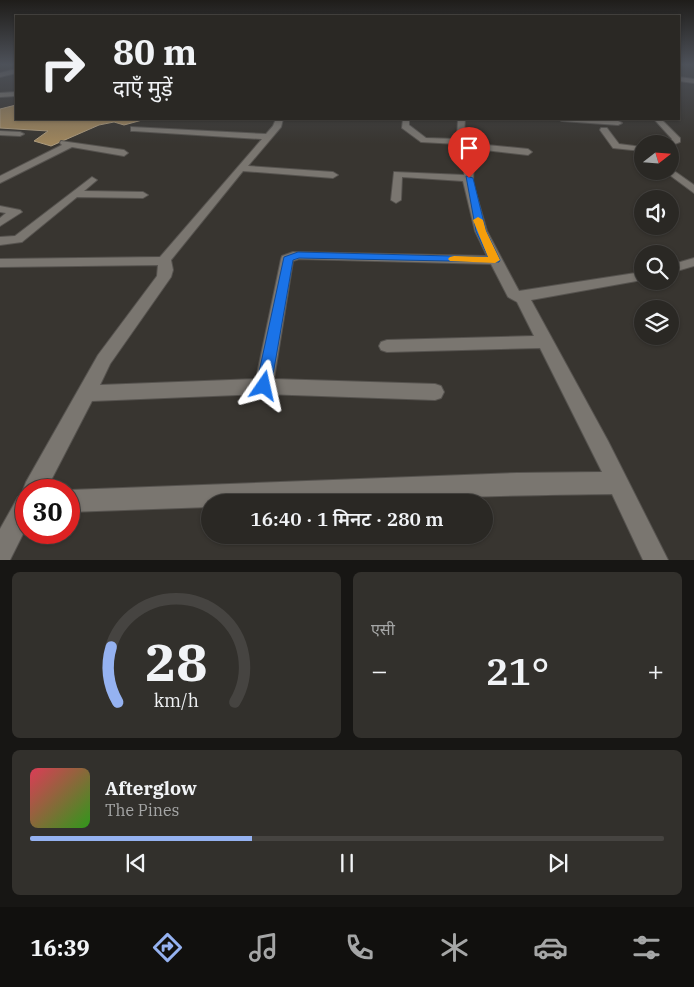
<!DOCTYPE html>
<html lang="hi">
<head>
<meta charset="utf-8">
<style>
  :root { --surface:#2a2824; --page:#32302c; --text:#f1f3f6; --muted:#a5a6a6; --line:#464441; --accent:#95b2f1 }
  body { margin:0; font-family:"IBM Plex Serif","Noto Sans Devanagari",serif; background:var(--page); color:var(--text); height:100vh; display:flex; flex-direction:column; font-size:19px; white-space:nowrap }
  * { box-sizing:border-box; margin:0 }
  p { font-size:16px; color:var(--muted) }
  .icon { flex:none; width:28px; height:28px; fill:none; stroke:currentColor; stroke-width:2; stroke-linecap:round; stroke-linejoin:round }
  .map { position:relative; height:560px; overflow:hidden }
  .drawer { display:flex; flex-direction:column; gap:12px; padding:12px; background:#171614; flex:1 }
  .drawer>* { flex:none }
  .top-card { position:absolute; left:15px; top:15px; width:665px; height:105px; border-radius:0px; box-shadow:0 1px 4px #0004,0 0 0 1px var(--line); background:#2a2824; color:var(--text); overflow:hidden }
  .needle { width:32px; rotate:73deg }
  .tools { position:absolute; left:634px; top:135px; display:grid; gap:10px }
  .tools a { display:grid; place-items:center; width:45px; height:45px; border-radius:50%; background:var(--surface); box-shadow:0 1px 4px #0004,0 0 0 1px var(--line); font-size:25px }
  .speed { position:absolute; left:15px; top:479px; display:flex; gap:10px; font-size:25px; font-weight:700; text-align:center }
  .speed>* { display:grid; place-content:center; width:65px; height:65px; border-radius:50%; background:var(--surface); box-shadow:0 1px 4px #0004,0 0 0 1px var(--line); line-height:1 }
  .speed .limit { border:8px solid #d22; background:#fff; color:#111 }
  .pin { position:absolute; display:grid; place-items:center; width:42px; height:42px; color:#fff; margin:-51px -21px; border-radius:50% 50% 50% 0; rotate:-45deg; box-shadow:0 0 5px #0007 }
  .pin .icon { rotate:45deg }
  .me { position:absolute; width:55px; margin:-28px; rotate:11deg; stroke-linejoin:round; filter:drop-shadow(0 0 4px #0008) }
  .turn { display:flex; align-items:center; gap:18px; height:105px; padding:0 15px; font-size:22px }
  .turn .icon { width:65px; height:65px; stroke-width:2.5 }
  .turn b { display:block; font-size:35px; line-height:42px }
  .big { font-size:38px; font-weight:600; line-height:1.1 }
  .drawer .card { flex:1; display:flex; flex-direction:column; justify-content:center; gap:8px; min-width:0; padding:0 18px; border-radius:8px; background:var(--page) }
  .drawer .dial { align-items:center; gap:0 }
  .dial svg { height:130px; overflow:visible; fill:none; stroke:var(--line); stroke-width:7; stroke-linecap:round; text-anchor:middle }
  .dial text { fill:var(--text); stroke:none }
  .song { display:flex; align-items:center; gap:15px }
  .cover { width:60px; height:60px; border-radius:8px; background:linear-gradient(135deg,hsl(350 70% 55%),hsl(110 70% 35%)) }
  .played { height:5px; border-radius:2px; background:linear-gradient(90deg,var(--accent) 35%,var(--line) 35%) }
  .keys { display:flex; justify-content:space-around; direction:ltr }
  .heat { display:flex; justify-content:space-between; align-items:center; font-size:28px; direction:ltr }
  .drawer .tiles { flex:1; display:grid; gap:12px; grid-template-columns:1fr 1fr }
  .card:last-child { grid-column:span 2 }
  .trip { position:absolute; left:201px; top:494px; width:292px; height:50px; border-radius:25px; background:var(--surface); box-shadow:0 1px 4px #0004,0 0 0 1px var(--line); font-weight:600; line-height:50px; text-align:center }
  .dock { display:flex; height:80px; justify-content:space-around; align-items:center; background:#11100e; color:var(--muted) }
  .dock .icon { width:35px; height:35px }
  .dock .current { color:var(--accent) }
  .dock b { font-size:22px; color:var(--text) }
  .map>svg:first-child { display:block }
  .water { fill:#9e855c; stroke:#ae9c7e }
  .lines { fill:none; stroke-linecap:round; stroke-linejoin:round }
  .minor-casing { stroke:#56534f; stroke-width:2 }
  .minor { fill:#7a7670; fill-rule:evenodd }
  .route { fill:#1a73e8; stroke:#114b97 }
  .slow { fill:#f59e0b }
</style>
</head>
<body>
<div class="map">
<svg width="694" height="560" viewBox="0 0 694 560">
  <rect width="100%" height="100%" fill="#383530"/>
  <polygon class="water" points="16,105 16,119 146,119 124,125 114,122 99,125 51,146 34,141 48,131 0,128 0,109"/>
  <g class="lines">
    <g class="minor-casing">
      <g id="minor">
        <polygon points="16,69 16,73 0,77 0,73"/>
        <polygon points="679,77 694,79 694,83 679,81"/>
        <polygon points="16,92 16,96 0,97 0,93"/>
        <path d="M 276,119 L 283,119 L 281,127 L 248,166 L 333,172 L 338,175 L 333,178 L 243,171 L 171,260 L 173,270 L 171,277 L 110,364 L 100,385 L 256,379 L 281,259 L 282,256 L 293,252 L 487,256 L 475,231 L 463,181 L 402,177 L 401,200 L 396,203 L 391,200 L 394,172 L 464,175 L 466,158 L 458,144 L 421,142 L 402,128 L 403,119 L 409,119 L 409,125 L 426,138 L 457,139 L 458,119 L 465,119 L 464,135 L 466,143 L 528,149 L 532,152 L 528,155 L 468,148 L 474,158 L 473,183 L 487,231 L 519,291 L 642,272 L 642,280 L 531,300 L 608,441 L 668,560 L 643,560 L 612,494 C 478,495 344,502 210,502 L 210,507 L 69,512 L 69,490 L 517,473 L 602,472 L 540,348 L 387,352 L 381,350 L 379,346 L 381,342 L 387,340 L 534,336 L 517,302 L 508,297 L 491,264 L 299,259 L 293,261 L 274,379 L 435,384 L 441,386 L 444,392 L 441,398 L 435,400 L 264,394 L 92,401 L 46,490 L 26,490 L 26,528 L 10,560 L 0,560 L 0,529 L 18,497 L 25,494 L 23,490 L 26,482 L 98,355 L 157,276 L 158,265 L 0,267 L 0,259 L 160,257 L 262,139 L 134,131 L 131,131 L 131,127 L 266,134 L 273,126 Z"/>
        <polygon points="558,119 618,121 622,123 618,125 562,121"/>
        <polygon points="654,119 661,119 680,138 680,142 670,146 670,144 666,144 672,139"/>
        <polygon points="601,128 607,128 619,144 642,147 642,151 613,148 600,130"/>
        <polygon points="0,131 20,132 24,134 20,136 0,135"/>
        <polygon points="61,141 124,150 128,153 124,156 72,147 0,183 0,176 62,145 60,143"/>
        <polygon points="670,168 694,185 694,193 667,173 665,171 670,171"/>
        <polygon points="92,177 97,180 84,191 143,192 148,195 143,198 77,197 22,242 0,245 0,237 15,236"/>
        <polygon points="0,206 20,210 22,212 0,226 0,218 6,213 0,212"/>
        <polygon points="694,258 694,266 670,273 670,265"/>
      </g>
    </g>
    <use href="#minor" class="minor"/>
  </g>
  <linearGradient id="sky" x2="0" y2="1"><stop stop-color="#1f1d1a"/><stop offset="0.45" stop-color="#4d5159"/><stop offset="1" stop-color="#4d5159" stop-opacity="0"/></linearGradient>
  <rect width="694" height="143" fill="url(#sky)"/>
  <polygon class="route" points="466,176 473,178 486,231 500,260 499,262 299,258 293,260 271,386 269,391 264,393 258,391 256,386 284,257 298,252 488,257 476,231"/>
  <polygon class="slow" points="478,217 483,220 486,231 500,260 495,263 450,261 448,259 450,257 454,256 488,257 473,220"/>
</svg>
<div class="tools">
<a><svg class="needle" viewBox="-14 -14 28 28"><path d="M0-13l5 13h-10z" fill="#e53935"/><path d="M0 13l5-13h-10z" fill="#a5a6a6"/></svg></a>
<a><svg class="icon" aria-label="sound" viewBox="0 0 24 24"><path d="M4 9h4l5-4v14l-5-4H4zM17 9q2 3 0 6"/></svg></a>
<a><svg class="icon" aria-label="search" viewBox="0 0 24 24"><circle cx="10" cy="10" r="6"/><path d="M15 15l6 6"/></svg></a>
<a><svg class="icon" aria-label="layers" viewBox="0 0 24 24"><path d="M12 4l9 5-9 5-9-5zM3 14l9 5 9-5"/></svg></a>
</div>
<div class="speed"><div class="limit">30</div></div>
<div class="pin" style="left:469px;top:178px;background:#d93025"><svg class="icon" aria-label="arrive" viewBox="0 0 24 24"><path d="M6 21V4h12l-3 4 3 4H6"/></svg></div>
<svg class="me" style="left:264px;top:386px" viewBox="-20 -20 40 40"><path d="M0-17L14 15 0 8-14 15z" fill="#1a73e8" stroke="#fff" stroke-width="4"/></svg>
<div class="trip">16:40 · 1 मिनट · 280 m</div>
<div class="top-card">
<div class="turn"><svg class="icon" aria-label="right" viewBox="0 0 24 24"><path d="M7 20v-9h11M14 6l5 5-5 5"/></svg><div><b>80 m</b>दाएँ मुड़ें</div></div>
</div>
</div>
<section class="drawer">
<div class="tiles">
<div class="card dial"><svg viewBox="0 0 100 80">
<path d="M14 69A42 42 0 1 1 86 69"/>
<path d="M14 69A42 42 0 0 1 10 35" stroke="#95b2f1"/>
<text x="50" y="56" font-size="32" font-weight="700">28</text>
<text x="50" y="72" font-size="11">km/h</text>
</svg></div>
<div class="card"><p>एसी</p>
<div class="heat"><a>−</a><b class="big">21°</b><a>+</a></div>
</div>
<div class="card">
<div class="song"><i class="cover"></i><div><b>Afterglow</b><p>The Pines</p></div></div>
<div class="played"></div>
<div class="keys"><svg class="icon" aria-label="previous" viewBox="0 0 24 24"><path d="M18 5L8 12l10 7zM5 5v14"/></svg><svg class="icon" aria-label="pause" viewBox="0 0 24 24"><path d="M8 5v14M16 5v14"/></svg><svg class="icon" aria-label="next" viewBox="0 0 24 24"><path d="M6 5l10 7-10 7zM19 5v14"/></svg></div>
</div>
</div>
</section>
<nav class="dock">
<b>16:39</b>
<svg class="icon current" aria-label="directions" viewBox="0 0 24 24"><path d="M12 3l9 9-9 9-9-9zM9 14v-3h6M13 9l2 2-2 2"/></svg>
<svg class="icon" aria-label="music" viewBox="0 0 24 24"><path d="M9 18V5l10-2v13"/><circle cx="6" cy="18" r="3"/><circle cx="16" cy="16" r="3"/></svg>
<svg class="icon" aria-label="phone" viewBox="0 0 24 24"><path d="M5 4h4l2 5-3 2q2 4 5 5l2-3 5 2v4C11 20 4 13 5 4z"/></svg>
<svg class="icon" aria-label="climate" viewBox="0 0 24 24"><path d="M12 3v18M4 7l16 10M4 17L20 7"/></svg>
<svg class="icon" aria-label="car" viewBox="0 0 24 24"><path d="M5 17H2v-5l4-1 3-4h7l3 4 3 1v5h-3M9 17h6M6 11h13"/><circle cx="7" cy="17" r="2"/><circle cx="17" cy="17" r="2"/></svg>
<svg class="icon" aria-label="filters" viewBox="0 0 24 24"><path d="M4 7h16M4 17h16"/><circle cx="9" cy="7" r="2"/><circle cx="15" cy="17" r="2"/></svg>
</nav>
</body>
</html>
